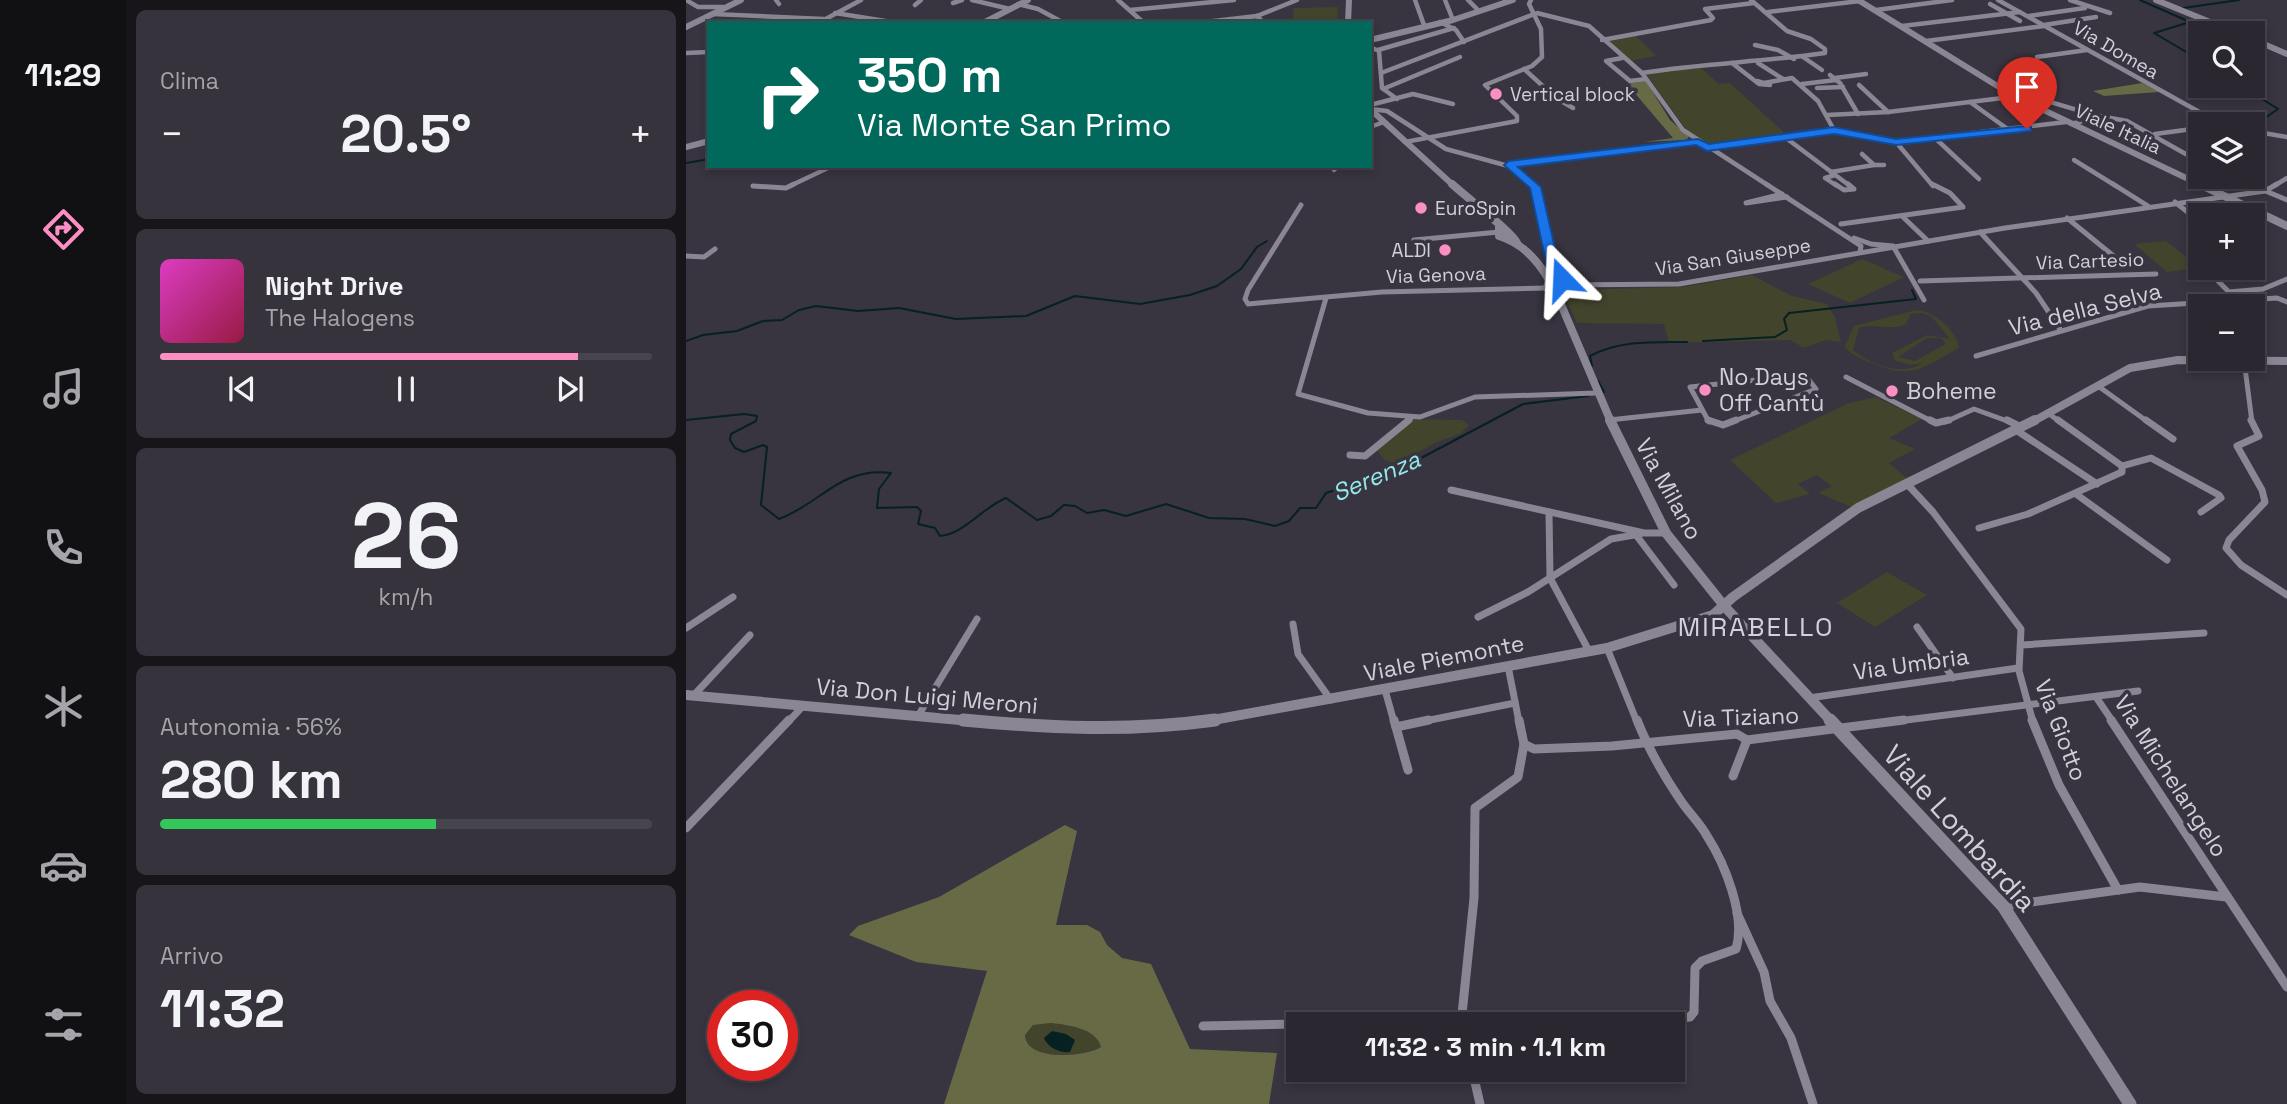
<!DOCTYPE html>
<html lang="it">
<head>
<meta charset="utf-8">
<style>
  :root { --surface:#2a2730; --page:#36333c; --text:#f1f3f6; --muted:#a5a5ab; --line:#46444c; --accent:#fb8fc3 }
  body { margin:0; font-family:"Space Grotesk",sans-serif; background:var(--page); color:var(--text); height:100vh; display:flex; flex-direction:column; font-size:26px; white-space:nowrap }
  * { box-sizing:border-box; margin:0 }
  p { font-size:23px; color:var(--muted) }
  .icon { flex:none; width:38px; height:38px; fill:none; stroke:currentColor; stroke-width:2; stroke-linecap:round; stroke-linejoin:round }
  .map { position:relative; flex:1; overflow:hidden }
  .drawer { display:flex; flex-direction:column; gap:10px; padding:10px; background:#17151a; width:560px }
  .drawer>* { flex:none }
  .guide { position:absolute; left:21px; top:21px; width:665px; height:147px; border-radius:0px; box-shadow:0 4px 10px #0003,0 0 0 2px var(--line); background:#00695c; color:#fff; overflow:hidden }
  .fabs { position:absolute; left:1502px; top:21px; display:grid; gap:14px }
  .fabs a { display:grid; place-items:center; width:77px; height:77px; border-radius:0px; background:var(--surface); box-shadow:0 4px 10px #0003,0 0 0 2px var(--line); font-size:35px }
  .speed { position:absolute; left:21px; top:990px; display:flex; gap:14px; font-size:35px; font-weight:700; text-align:center }
  .speed>* { display:grid; place-content:center; width:91px; height:91px; border-radius:50%; background:var(--surface); box-shadow:0 4px 10px #0003,0 0 0 2px var(--line); line-height:1 }
  .speed .limit { border:10px solid #d22; background:#fff; color:#111 }
  .pin { position:absolute; display:grid; place-items:center; width:60px; height:60px; color:#fff; margin:-72px -30px; border-radius:50% 50% 50% 0; rotate:-45deg; box-shadow:0 0 7px #0007 }
  .pin .icon { rotate:45deg }
  .me { position:absolute; width:77px; margin:-38px; rotate:339deg; stroke-linejoin:round; filter:drop-shadow(0 0 5px #0008) }
  .turn { display:flex; align-items:center; gap:24px; height:147px; padding:0 35px; font-size:32px }
  .turn .icon { width:91px; height:91px; stroke-width:2.5 }
  .turn b { display:block; font-size:49px; line-height:60px }
  .big { font-size:52px; font-weight:600; line-height:1.1 }
  .drawer .tile { flex:1; display:flex; flex-direction:column; justify-content:center; gap:10px; min-width:0; padding:0 24px; border-radius:10px; background:var(--page) }
  .drawer .dial { align-items:center; gap:0 }
  .dial b { font-size:91px; line-height:1 }
  .song { display:flex; align-items:center; gap:21px }
  .cover { width:84px; height:84px; border-radius:10px; background:linear-gradient(135deg,hsl(310 70% 55%),hsl(340 70% 35%)) }
  .played { height:7px; border-radius:4px; background:linear-gradient(90deg,var(--accent) 85%,var(--line) 85%) }
  .keys { display:flex; justify-content:space-around; direction:ltr }
  .heat { display:flex; justify-content:space-between; align-items:center; font-size:38px; direction:ltr }
  .charge { height:10px; border-radius:5px; background:linear-gradient(90deg,#34c759 56%,var(--line) 0) }
  .trip { position:absolute; left:600px; top:1012px; width:399px; height:70px; border-radius:0px; background:var(--surface); box-shadow:0 4px 10px #0003,0 0 0 2px var(--line); font-weight:600; line-height:70px; text-align:center }
  main { display:flex; flex:1; min-height:0 }
  .tabs { display:flex; flex-direction:column; width:126px; justify-content:space-around; align-items:center; background:#111013; color:var(--muted) }
  .tabs .icon { width:49px; height:49px }
  .tabs .current { color:var(--accent) }
  .tabs b { font-size:32px; color:var(--text) }
  .map>svg:first-child { display:block }
  .green { fill:#42442c; fill-rule:evenodd }
  .forest { fill:#676a45; fill-rule:evenodd }
  .water { fill:#062122 }
  .lines { fill:none; stroke-linecap:round; stroke-linejoin:round }
  .stream { stroke:#062122; stroke-width:2 }
  .street-far3 { stroke:#8a8693; stroke-width:4.5 }
  .street-far2 { stroke:#8a8693; stroke-width:5 }
  .street-far1 { stroke:#8a8693; stroke-width:7 }
  .street { stroke:#8a8693; stroke-width:9 }
  .secondary-far3 { stroke:#8a8693; stroke-width:6 }
  .secondary-far2 { stroke:#8a8693; stroke-width:8 }
  .secondary-far1 { stroke:#8a8693; stroke-width:10 }
  .secondary { stroke:#8a8693; stroke-width:13 }
  .route { fill:#1a73e8; stroke:#114b97; stroke-width:2 }
  .poi-dot { fill:#fb8fc3; stroke:#383440; stroke-width:2.5 }
  .labels { text-anchor:middle; dominant-baseline:central; stroke-width:7; stroke-linejoin:round; paint-order:stroke }
  .far-street-label { font-size:19px; fill:#d2d0d7; stroke:#383440 }
  .far-poi-label { font-size:19px; fill:#d2d0d7; stroke:#383440; text-anchor:start }
  .street-label { font-size:23px; fill:#d2d0d7; stroke:#383440 }
  .poi-label { font-size:23px; fill:#d2d0d7; stroke:#383440; text-anchor:start }
  .water-label { font-size:24px; font-style:italic; fill:#91e9ec; stroke:#383440 }
  .quarter-label { font-size:26px; letter-spacing:2px; fill:#d5d0df; stroke:#383440 }
  .near-street-label { font-size:28px; fill:#d2d0d7; stroke:#383440 }
</style>
</head>
<body>
<main>
<nav class="tabs">
<b>11:29</b>
<svg class="icon current" aria-label="directions" viewBox="0 0 24 24"><path d="M12 3l9 9-9 9-9-9zM9 14v-3h6M13 9l2 2-2 2"/></svg>
<svg class="icon" aria-label="music" viewBox="0 0 24 24"><path d="M9 18V5l10-2v13"/><circle cx="6" cy="18" r="3"/><circle cx="16" cy="16" r="3"/></svg>
<svg class="icon" aria-label="phone" viewBox="0 0 24 24"><path d="M5 4h4l2 5-3 2q2 4 5 5l2-3 5 2v4C11 20 4 13 5 4z"/></svg>
<svg class="icon" aria-label="climate" viewBox="0 0 24 24"><path d="M12 3v18M4 7l16 10M4 17L20 7"/></svg>
<svg class="icon" aria-label="car" viewBox="0 0 24 24"><path d="M5 17H2v-5l4-1 3-4h7l3 4 3 1v5h-3M9 17h6M6 11h13"/><circle cx="7" cy="17" r="2"/><circle cx="17" cy="17" r="2"/></svg>
<svg class="icon" aria-label="filters" viewBox="0 0 24 24"><path d="M4 7h16M4 17h16"/><circle cx="9" cy="7" r="2"/><circle cx="15" cy="17" r="2"/></svg>
</nav>
<section class="drawer">
<div class="tile"><p>Clima</p>
<div class="heat"><a>−</a><b class="big">20.5°</b><a>+</a></div>
</div>
<div class="tile">
<div class="song"><i class="cover"></i><div><b>Night Drive</b><p>The Halogens</p></div></div>
<div class="played"></div>
<div class="keys"><svg class="icon" aria-label="previous" viewBox="0 0 24 24"><path d="M18 5L8 12l10 7zM5 5v14"/></svg><svg class="icon" aria-label="pause" viewBox="0 0 24 24"><path d="M8 5v14M16 5v14"/></svg><svg class="icon" aria-label="next" viewBox="0 0 24 24"><path d="M6 5l10 7-10 7zM19 5v14"/></svg></div>
</div>
<div class="tile dial"><b>26</b><p>km/h</p></div>
<div class="tile"><p>Autonomia · 56%</p><b class="big">280 km</b><div class="charge"></div></div>
<div class="tile"><p>Arrivo</p><b class="big">11:32</b></div>
</section>
<div class="map">
<svg width="1601" height="1104" viewBox="0 0 1601 1104">
  <rect width="100%" height="100%" fill="#383440"/>
  <g class="green">
    <polygon points="652,7 651,23 606,23 608,8"/>
    <polygon points="950,36 970,56 944,61 920,40"/>
    <polygon points="1011,64 1033,84 1044,83 1102,136 1024,146 1002,132 961,75"/>
    <polygon points="1480,241 1514,268 1481,272 1448,244"/>
    <polygon points="1176,259 1218,277 1164,303 1122,284"/>
    <polygon points="1066,275 1106,296 1141,304 1149,317 1155,342 1139,340 1118,348 1104,340 983,343 978,324 891,323 880,299 890,290 997,287"/>
    <path d="M 1230,310 C 1248,311 1271,330 1273,348 C 1238,367 1226,381 1186,363 C 1177,360 1169,356 1161,350 L 1159,346 L 1168,326 ZM 1235,313 L 1245,316 L 1264,339 L 1241,335 L 1206,353 L 1209,361 L 1225,365 L 1236,363 C 1216,377 1185,365 1167,350 L 1173,328 C 1189,323 1205,331 1220,324 L 1225,314 ZM 1241,338 L 1255,338 L 1260,344 L 1229,361 L 1212,357 Z"/>
    <polygon points="1190,397 1236,419 1203,438 1229,449 1203,463 1223,480 1165,507 1132,493 1146,486 1130,475 1112,484 1124,494 1090,503 1044,460 1163,403"/>
    <polygon points="727,419 776,420 783,425 774,434 751,442 712,463 700,461 689,449"/>
    <polygon points="1201,572 1241,595 1189,627 1151,603"/>
    <path d="M 365,1023 C 382,1025 410,1028 415,1047 C 399,1057 340,1062 339,1035 L 347,1025 Z"/>
  </g>
  <g class="forest">
    <polygon points="960,81 984,120 1003,137 1000,140 958,142 987,138 941,84"/>
    <polygon points="1456,83 1473,92 1418,96 1407,91"/>
    <path d="M 379,825 L 391,831 L 370,925 L 401,925 L 414,932 L 421,945 L 436,958 L 465,964 L 504,1049 L 591,1053 L 583,1104 L 258,1104 L 301,971 L 230,962 L 163,935 L 172,926 L 253,897 ZM 365,1023 C 382,1025 410,1028 415,1047 C 399,1057 340,1062 339,1035 L 347,1025 Z"/>
  </g>
  <path class="water" d="M 366,1031 L 380,1034 L 389,1040 L 384,1052 C 374,1053 362,1048 358,1038 Z"/>
  <g class="lines">
    <g class="stream">
      <polyline points="1454,0 1504,22 1468,33 1514,60"/>
      <polyline points="1497,8 1553,0"/>
      <polyline points="1555,86 1592,109 1566,127"/>
      <polyline points="1566,162 1580,185"/>
      <polyline points="0,163 23,159"/>
      <polyline points="0,341 17,335 51,331 77,321 96,320 113,310 130,306 172,311 213,308 270,319 340,316 389,296 454,304 504,295 531,286 555,269 571,247 581,241"/>
      <polyline points="1017,341 1089,337 1101,330 1098,319 1103,313 1230,299 1226,290"/>
      <path d="M 906,366 L 904,356 C 934,340 968,342 1001,342"/>
      <polyline points="912,381 918,392 915,393"/>
      <path d="M 0,420 L 58,414 L 71,416 L 70,421 L 45,434 L 44,440 L 49,448 L 58,452 L 77,445 L 81,447 L 75,505 L 93,519 C 136,503 153,467 205,473 L 193,489 L 191,508 L 231,507 L 235,511 L 232,524 L 249,528 L 254,536 C 277,535 297,507 320,498 L 351,520 L 365,516 L 378,505 L 389,506 L 401,513 L 418,510 L 440,516 L 480,504 L 523,518 L 559,519 L 589,526 L 603,521 L 614,508 L 630,508 L 640,493 L 720,466 L 837,404 L 902,396"/>
    </g>
    <g class="street-far3">
      <polyline points="0,0 12,7 37,7"/>
      <polyline points="90,0 93,4"/>
      <polyline points="286,0 324,9"/>
      <polyline points="432,0 458,23"/>
      <polyline points="729,0 738,25"/>
      <polyline points="759,0 767,20"/>
      <polyline points="782,0 791,9"/>
      <polyline points="1312,0 1535,124"/>
      <polyline points="1384,0 1424,13"/>
      <polyline points="267,3 276,0"/>
      <polyline points="332,4 352,9 378,23"/>
      <polyline points="1304,4 1334,21"/>
      <polyline points="229,5 235,0"/>
      <polyline points="444,10 548,0"/>
      <polyline points="1190,10 1266,0"/>
      <polyline points="1082,12 1174,1"/>
      <polyline points="149,13 212,23"/>
      <polyline points="27,14 138,19"/>
      <polyline points="571,16 578,23"/>
      <polyline points="1343,16 1399,8"/>
      <polyline points="136,21 175,0"/>
      <polyline points="754,22 770,30 778,42"/>
      <polyline points="510,23 571,16 611,0"/>
      <polyline points="1358,25 1410,17"/>
      <polyline points="1216,26 1334,12"/>
      <polyline points="916,40 1025,20 1027,18 1019,9 1068,3"/>
      <polyline points="1240,41 1358,26"/>
      <polyline points="1069,45 1092,50 1108,59"/>
      <polyline points="684,47 693,51 696,88 711,99"/>
      <polyline points="692,50 768,28"/>
      <polyline points="0,53 23,52"/>
      <polyline points="1117,57 1136,70"/>
      <polyline points="1351,57 1401,50"/>
      <polyline points="936,58 920,61 944,81 960,79"/>
      <polyline points="1046,63 1073,84 1084,85 1071,81"/>
      <polyline points="1072,63 1097,79"/>
      <polyline points="838,69 870,98 887,108"/>
      <polyline points="695,73 851,13 903,26 956,73 997,130 1083,186"/>
      <path d="M 956,73 C 1017,63 1078,62 1139,53 L 1139,49 L 1125,39 L 1101,31 L 1065,0"/>
      <polyline points="1144,75 1154,83 1172,114"/>
      <polyline points="1149,78 1180,74"/>
      <polyline points="1078,83 1106,78 1132,101 1148,130"/>
      <polyline points="1116,84 1150,80"/>
      <polyline points="1173,85 1202,112"/>
      <polyline points="1131,88 1157,87"/>
      <polyline points="697,89 774,57"/>
      <polyline points="1284,102 1323,130"/>
      <polyline points="684,105 727,94 767,104"/>
      <polyline points="684,109 701,111 760,149 826,167 849,186"/>
      <polyline points="1141,115 1202,112 1341,95 1408,115 1441,121 1514,162"/>
      <polyline points="1385,124 1412,117"/>
      <polyline points="684,127 698,122"/>
      <polyline points="1566,131 1601,137"/>
      <polyline points="1469,134 1514,128"/>
      <polyline points="1100,138 1164,186"/>
      <polyline points="1249,138 1293,179"/>
      <polyline points="719,142 831,121 831,116 799,85 846,66 856,57 855,29 843,4 845,0"/>
      <polyline points="1210,142 1247,186"/>
      <polyline points="1021,148 1148,130 1210,142 1380,122"/>
      <polyline points="1388,160 1430,186"/>
      <polyline points="822,165 1011,142"/>
      <polyline points="1188,165 1198,165"/>
      <polyline points="648,170 652,166"/>
      <polyline points="1145,172 1188,165 1176,154"/>
      <polyline points="1149,175 1139,178 1151,186"/>
      <polyline points="1546,177 1567,186"/>
      <polyline points="104,186 146,166"/>
      <polyline points="1588,186 1601,178"/>
    </g>
    <g class="street-far2">
      <polyline points="847,184 868,271 876,284"/>
      <polyline points="1080,184 1175,246 1174,252"/>
      <polyline points="1149,184 1158,190 1168,189 1162,184"/>
      <polyline points="1427,184 1462,206"/>
      <polyline points="1563,184 1601,200"/>
      <polyline points="67,186 100,188 108,184"/>
      <polyline points="1096,194 1060,203 1101,197"/>
      <polyline points="1489,202 1514,222"/>
      <polyline points="615,205 562,290 559,299 562,304 696,292 861,288"/>
      <polyline points="1217,217 1242,241"/>
      <polyline points="1381,218 1435,262"/>
      <polyline points="1155,224 1277,207 1264,193 1246,184"/>
      <polyline points="1294,232 1350,293 1374,329"/>
      <polyline points="1168,238 1185,244 1207,246 1238,300"/>
      <polyline points="728,240 813,232"/>
      <polyline points="0,256 18,257 29,249"/>
      <polyline points="1523,272 1543,292 1577,289 1601,279"/>
      <polyline points="1234,281 1470,274"/>
      <polyline points="877,285 993,284 1319,228 1579,191 1591,184"/>
      <polyline points="640,298 612,394 682,413 734,417 789,397 910,393"/>
      <polyline points="1290,356 1462,306 1591,298 1601,302"/>
      <polyline points="1558,360 1566,422"/>
      <polyline points="1160,377 1247,422"/>
      <polyline points="1412,386 1462,422"/>
      <polyline points="1362,413 1374,422"/>
      <polyline points="923,420 1016,410"/>
      <polyline points="720,422 726,417"/>
      <polyline points="1023,422 1004,387 1119,375 1130,389 1046,422"/>
      <polyline points="1259,422 1288,409 1324,422"/>
    </g>
    <g class="street-far1">
      <polyline points="1022,420 1037,425 1050,420"/>
      <polyline points="1244,420 1250,423 1263,420"/>
      <polyline points="1321,420 1335,427"/>
      <polyline points="1460,420 1487,439"/>
      <polyline points="1565,420 1573,436 1551,446 1576,490 1579,502 1543,540 1540,548 1555,565 1601,595"/>
      <polyline points="1330,430 1411,484"/>
      <polyline points="664,455 679,456 723,420"/>
      <polyline points="1436,466 1465,458 1533,495 1535,498 1515,512"/>
      <polyline points="1222,485 1247,512 1335,629 1333,671 1347,722"/>
      <polyline points="765,490 958,533 980,533"/>
      <polyline points="1390,494 1481,560"/>
      <polyline points="863,512 864,578 903,651"/>
      <polyline points="1293,528 1342,514 1436,472 1436,466 1372,420"/>
      <polyline points="950,535 988,585"/>
      <polyline points="792,617 842,592 925,539 954,534"/>
      <polyline points="607,624 612,654 645,700"/>
      <polyline points="1231,627 1267,678"/>
      <polyline points="0,628 47,597"/>
      <polyline points="1336,645 1518,633"/>
      <polyline points="921,648 951,722"/>
      <polyline points="822,666 833,722"/>
      <polyline points="699,690 708,722"/>
      <polyline points="8,695 64,635"/>
      <polyline points="1410,697 1427,722"/>
      <polyline points="1123,698 1332,668"/>
      <polyline points="232,716 291,619"/>
      <polyline points="102,722 117,706"/>
      <polyline points="734,722 829,703"/>
      <polyline points="1204,722 1452,691"/>
    </g>
    <g class="street">
      <polyline points="708,720 722,770"/>
      <polyline points="833,720 838,744 848,749 926,746 1051,734 1061,740 1218,720"/>
      <polyline points="1346,720 1373,785 1432,890"/>
      <polyline points="1425,720 1601,987"/>
      <polyline points="710,727 743,720"/>
      <polyline points="1047,776 1061,740"/>
      <polyline points="0,828 103,720"/>
      <polyline points="1317,906 1454,887 1540,897"/>
      <polyline points="1051,913 1078,972 1084,1001 1105,1038 1127,1104"/>
      <polyline points="657,1024 775,1022"/>
      <polyline points="775,1024 788,898 789,808 832,777 838,744"/>
      <path d="M 943,1024 L 1004,1017 L 1008,1012 L 1009,968 L 1016,961 L 1050,949 C 1060,916 1039,864 1021,836 C 1014,823 1003,813 995,801 C 978,776 962,748 951,720"/>
      <polyline points="517,1026 612,1024"/>
      <polyline points="786,1069 794,1104"/>
    </g>
    <g class="secondary-far3">
      <polyline points="1172,0 1326,95 1517,186"/>
      <polyline points="1470,0 1551,33"/>
      <polyline points="297,23 342,0"/>
      <polyline points="662,23 663,0"/>
      <polyline points="0,27 55,0"/>
      <polyline points="1566,39 1601,54"/>
      <polyline points="684,40 767,20 827,0"/>
      <polyline points="684,109 768,186"/>
      <polyline points="0,147 23,141"/>
    </g>
    <g class="secondary-far2">
      <path d="M 766,184 C 779,196 826,232 831,243"/>
      <polyline points="1513,184 1601,226"/>
      <path d="M 813,227 L 813,236 C 836,243 851,259 863,280 L 861,288 L 864,290"/>
      <polyline points="862,278 878,286 879,289 873,292"/>
      <polyline points="864,290 874,302 925,422"/>
      <polyline points="1346,422 1444,368 1492,360 1601,361"/>
    </g>
    <g class="secondary-far1">
      <polyline points="924,420 980,533 1039,607 1146,722"/>
      <polyline points="0,695 296,722"/>
      <polyline points="516,722 921,648 1027,615 1047,597 1172,508 1349,420"/>
    </g>
    <g class="secondary">
      <path d="M 277,720 C 365,728 441,732 529,720"/>
      <polyline points="1144,720 1317,906 1444,1104"/>
    </g>
  </g>
  <polygon class="route" points="1341,126 1345,127 1345,131 1210,145 1148,134 1021,151 1010,145 832,167 855,187 874,270 882,279 876,283 862,271 844,188 818,165 823,161 1012,139 1023,144 1148,127 1210,139"/>
  <g class="poi-dot">
    <circle cx="810" cy="94" r="7"/>
    <circle cx="735" cy="208" r="7"/>
    <circle cx="759" cy="250" r="7"/>
    <circle cx="1019" cy="390" r="7"/>
    <circle cx="1206" cy="391" r="7"/>
  </g>
  <g class="labels">
    <g class="far-street-label">
      <text transform="translate(1430 50) rotate(30)">Via Domea</text>
      <text transform="translate(1432 129) rotate(25)">Viale Italia</text>
      <text transform="translate(1047 257) rotate(-9)">Via San Giuseppe</text>
      <text transform="translate(1404 261) rotate(-2)">Via Cartesio</text>
      <text transform="translate(750 275) rotate(-2)">Via Genova</text>
    </g>
    <g class="far-poi-label">
      <text x="824" y="94">Vertical block</text>
      <text x="749" y="208">EuroSpin</text>
      <text x="745" y="250" text-anchor="end">ALDI</text>
    </g>
    <g class="street-label">
      <text transform="translate(1399 309) rotate(-14)">Via della Selva</text>
      <text transform="translate(983 489) rotate(61)">Via Milano</text>
      <text transform="translate(758 658) rotate(-11)">Viale Piemonte</text>
      <text transform="translate(1225 664) rotate(-8)">Via Umbria</text>
      <text transform="translate(241 696) rotate(5)">Via Don Luigi Meroni</text>
      <text transform="translate(1055 717) rotate(-2)">Via Tiziano</text>
      <text transform="translate(1375 730) rotate(69)">Via Giotto</text>
      <text transform="translate(1485 776) rotate(57)">Via Michelangelo</text>
    </g>
    <g class="poi-label">
      <text x="1033" y="377">No Days<tspan x="1033" dy="26">Off Cantù</tspan></text>
      <text x="1220" y="391">Boheme</text>
    </g>
    <g class="water-label">
      <text transform="translate(690 476) rotate(-23)">Serenza</text>
    </g>
    <g class="quarter-label">
      <text x="1070" y="627">MIRABELLO</text>
    </g>
    <g class="near-street-label">
      <text transform="translate(1274 828) rotate(48)">Viale Lombardia</text>
    </g>
  </g>
</svg>
<div class="fabs">
<a><svg class="icon" aria-label="search" viewBox="0 0 24 24"><circle cx="10" cy="10" r="6"/><path d="M15 15l6 6"/></svg></a>
<a><svg class="icon" aria-label="layers" viewBox="0 0 24 24"><path d="M12 4l9 5-9 5-9-5zM3 14l9 5 9-5"/></svg></a>
<a>+</a>
<a>−</a>
</div>
<div class="speed"><div class="limit">30</div></div>
<div class="pin" style="left:1341px;top:129px;background:#d93025"><svg class="icon" aria-label="arrive" viewBox="0 0 24 24"><path d="M6 21V4h12l-3 4 3 4H6"/></svg></div>
<svg class="me" style="left:876px;top:279px" viewBox="-20 -20 40 40"><path d="M0-17L14 15 0 8-14 15z" fill="#1a73e8" stroke="#fff" stroke-width="4"/></svg>
<div class="trip">11:32 · 3 min · 1.1 km</div>
<div class="guide">
<div class="turn"><svg class="icon" aria-label="right" viewBox="0 0 24 24"><path d="M7 20v-9h11M14 6l5 5-5 5"/></svg><div><b>350 m</b>Via Monte San Primo</div></div>
</div>
</div>
</main>
</body>
</html>
